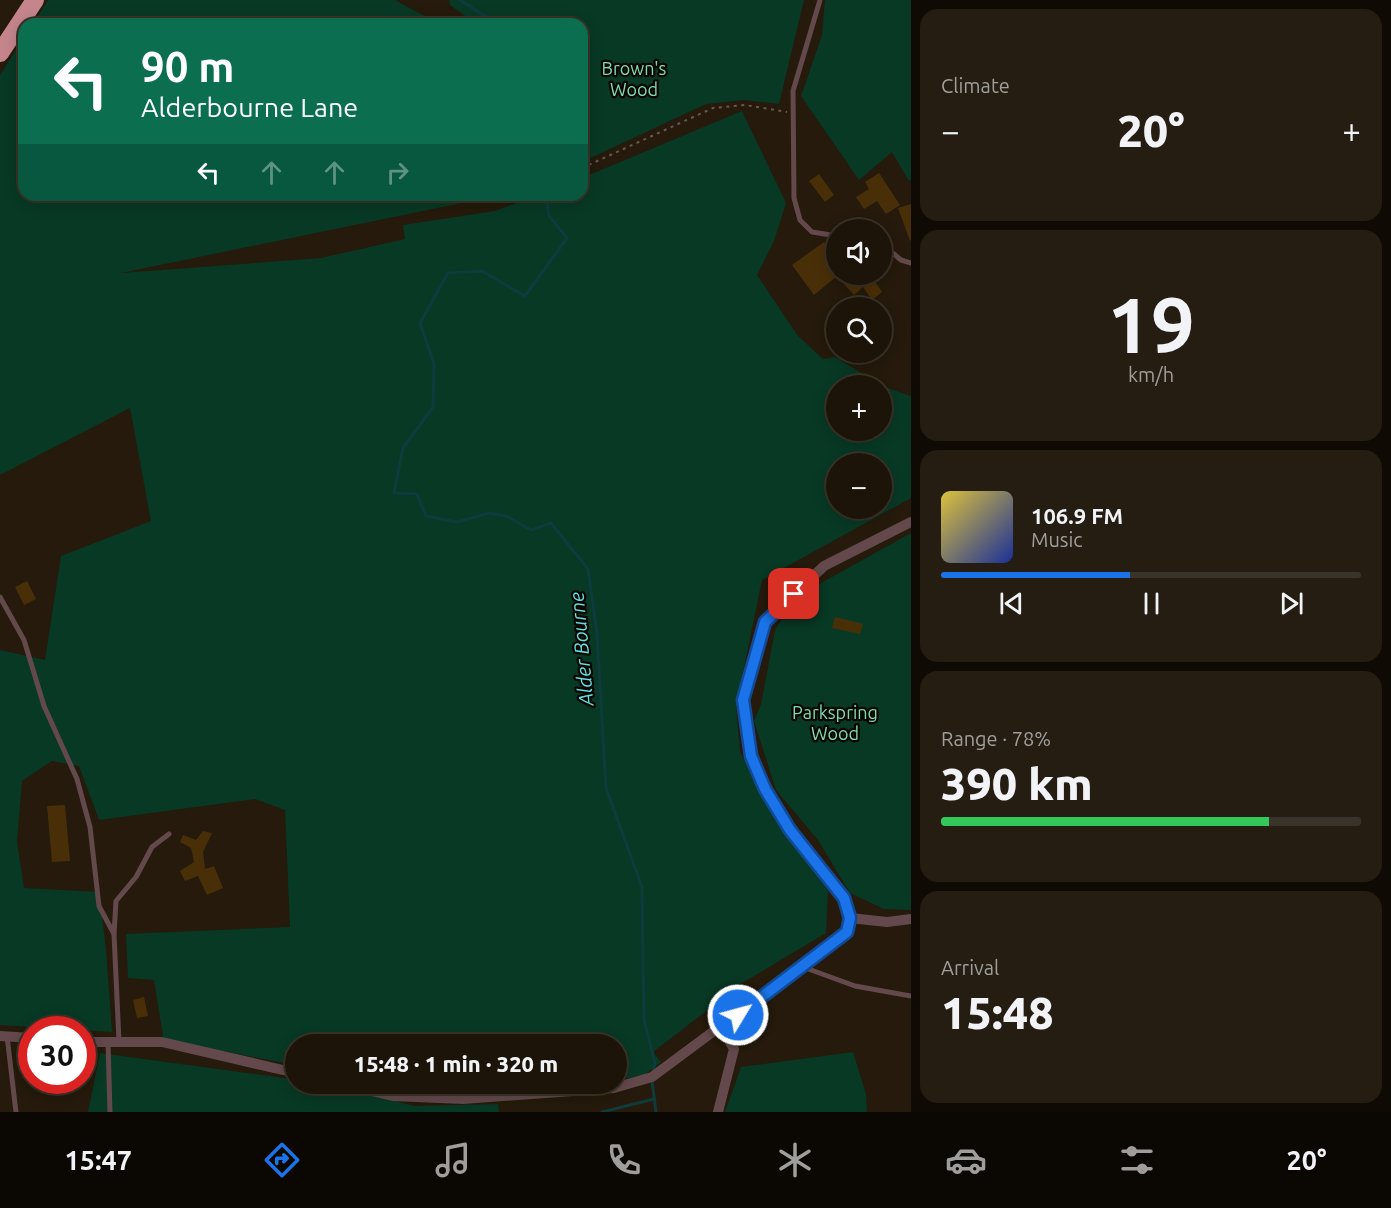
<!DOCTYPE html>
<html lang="en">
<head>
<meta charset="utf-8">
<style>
  :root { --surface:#1c1408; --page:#251d12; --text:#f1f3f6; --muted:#a09e9c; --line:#3a3329; --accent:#1a73e8 }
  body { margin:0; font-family:Ubuntu,sans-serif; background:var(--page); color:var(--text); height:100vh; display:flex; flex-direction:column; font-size:22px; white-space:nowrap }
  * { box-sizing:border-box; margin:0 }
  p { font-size:20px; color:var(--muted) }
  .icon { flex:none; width:33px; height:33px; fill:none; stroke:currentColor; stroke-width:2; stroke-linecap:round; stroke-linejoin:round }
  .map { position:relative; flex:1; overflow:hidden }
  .details { display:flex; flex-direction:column; gap:9px; padding:9px; background:#0f0b04; width:480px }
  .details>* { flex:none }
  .top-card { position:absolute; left:18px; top:18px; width:570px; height:183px; border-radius:18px; box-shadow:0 3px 15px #0003,0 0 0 2px var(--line); background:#0b6e4f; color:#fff; overflow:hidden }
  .controls { position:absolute; left:826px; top:219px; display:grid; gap:12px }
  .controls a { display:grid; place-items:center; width:66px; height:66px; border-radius:50%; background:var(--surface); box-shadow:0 3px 15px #0003,0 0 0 2px var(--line); font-size:30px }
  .speed { position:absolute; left:18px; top:1016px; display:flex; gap:12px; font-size:30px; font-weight:700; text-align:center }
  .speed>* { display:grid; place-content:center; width:78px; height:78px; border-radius:50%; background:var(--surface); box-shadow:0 3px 15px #0003,0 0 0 2px var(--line); line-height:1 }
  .speed .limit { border:9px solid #d22; background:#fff; color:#111 }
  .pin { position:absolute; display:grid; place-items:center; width:51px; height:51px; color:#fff; margin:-26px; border-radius:12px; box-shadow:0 3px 9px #0006 }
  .me { position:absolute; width:66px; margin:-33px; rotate:53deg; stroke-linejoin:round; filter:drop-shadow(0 0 4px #0008) }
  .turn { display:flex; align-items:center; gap:21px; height:126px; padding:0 24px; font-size:27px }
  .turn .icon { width:78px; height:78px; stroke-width:2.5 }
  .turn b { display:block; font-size:42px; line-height:51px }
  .lanes { display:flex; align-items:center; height:57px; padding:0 24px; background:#0003; justify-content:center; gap:30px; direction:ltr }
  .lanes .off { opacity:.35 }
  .big { font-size:45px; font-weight:800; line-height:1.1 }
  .details .widget { flex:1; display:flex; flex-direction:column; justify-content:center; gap:9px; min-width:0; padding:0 21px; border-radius:18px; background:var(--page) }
  .details .dial { align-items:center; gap:0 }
  .dial b { font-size:78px; line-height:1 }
  .song { display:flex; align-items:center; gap:18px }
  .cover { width:72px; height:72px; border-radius:9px; background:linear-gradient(135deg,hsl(50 70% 55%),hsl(230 70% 35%)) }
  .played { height:6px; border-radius:3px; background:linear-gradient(90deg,var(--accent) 45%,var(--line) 45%) }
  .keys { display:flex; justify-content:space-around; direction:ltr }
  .heat { display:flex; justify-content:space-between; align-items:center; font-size:33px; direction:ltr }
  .charge { height:9px; border-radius:4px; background:linear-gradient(90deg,#34c759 78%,var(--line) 0) }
  .trip { position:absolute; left:285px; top:1034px; width:342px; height:60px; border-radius:30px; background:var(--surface); box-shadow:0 3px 15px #0003,0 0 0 2px var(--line); font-weight:800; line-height:60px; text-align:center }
  .tabs { display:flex; height:96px; justify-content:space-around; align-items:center; background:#0b0803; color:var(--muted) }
  .tabs .icon { width:42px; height:42px }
  .tabs .current { color:var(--accent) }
  .tabs b { font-size:27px; color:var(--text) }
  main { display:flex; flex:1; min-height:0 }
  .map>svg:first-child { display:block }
  .green { fill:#083925; fill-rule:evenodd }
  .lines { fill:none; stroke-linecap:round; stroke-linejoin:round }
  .stream { stroke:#0e3b3c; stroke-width:3 }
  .building { fill:#492f08 }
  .path { stroke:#64594c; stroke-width:2; stroke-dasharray:3 4.5; stroke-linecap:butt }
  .lane { stroke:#63494b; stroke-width:5 }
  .street { stroke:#63494b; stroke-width:10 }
  .highway { stroke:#c5858d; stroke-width:18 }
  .route-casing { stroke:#114b97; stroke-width:15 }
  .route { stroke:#1a73e8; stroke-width:10 }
  .labels { text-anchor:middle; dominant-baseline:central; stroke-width:4.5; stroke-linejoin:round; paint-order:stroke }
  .park-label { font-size:18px; fill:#7fdbae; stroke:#0a0602 }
  .water-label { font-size:20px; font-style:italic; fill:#64dfe2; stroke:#0a0602 }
</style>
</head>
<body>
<main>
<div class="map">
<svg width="911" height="1112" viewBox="0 0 911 1112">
  <rect width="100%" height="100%" fill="#251a0b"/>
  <g class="green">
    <polygon points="48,0 395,0 439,24 33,24"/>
    <polygon points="449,0 804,0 779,104 744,100 706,104 582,162 582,24 476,24 450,5"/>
    <polygon points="825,0 911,0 911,180 909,181 892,152 859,180 801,96 822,35"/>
    <path d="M 24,37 L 24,195 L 500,195 L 121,273 L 321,258 L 405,239 L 403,225 L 495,211 L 538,195 L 582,195 L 582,178 L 742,111 L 786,203 L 774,241 L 757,275 L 798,336 L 823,359 L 835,357 L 881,385 L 837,386 L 837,430 L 882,430 L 882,386 L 911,396 L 911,498 L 762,580 L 736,706 L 740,752 L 779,823 L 828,890 L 826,933 L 744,982 L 653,1052 L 661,1062 L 644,1075 L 617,1080 L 616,1044 L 296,1044 L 295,1065 L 161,1039 L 163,1035 L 154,980 L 128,978 L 126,934 L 290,927 L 285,810 L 255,799 L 99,820 L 79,766 L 52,761 L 22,781 L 17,842 L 24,888 L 99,892 L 106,949 L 112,1032 L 0,1025 L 0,650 L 45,660 L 61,556 L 151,521 L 130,408 L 0,475 L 0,75 ZM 837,464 L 882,464 L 882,508 L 837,508 Z"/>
    <polygon points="911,533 911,910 884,909 850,893 818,840 776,790 754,721 761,704 775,630 796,597"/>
    <polygon points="853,1052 866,1094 867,1112 725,1112 741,1067"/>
    <polygon points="100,1053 292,1079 295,1080 296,1083 313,1083 366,1093 414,1106 498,1104 499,1112 88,1112"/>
    <polygon points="392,1083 555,1083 422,1088"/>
  </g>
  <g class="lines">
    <g class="stream">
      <polyline points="460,0 488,18 488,24"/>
      <polyline points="546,195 549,216 567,238 525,296 482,271 448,273 420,323 434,364 433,407 403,448 394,493 417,494 426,516 457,522 489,513 506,516 531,530 551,523 588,569 597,634 606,788 642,887 644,1020 655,1063 653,1072"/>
      <polyline points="652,1081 656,1112"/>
      <polyline points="602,1112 654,1099"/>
    </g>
  </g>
  <g class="building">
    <polygon points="879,173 900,205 886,214 877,201 864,209 856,197 869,189 865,182"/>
    <polygon points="819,174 834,195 825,202 809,181"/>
    <polygon points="911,204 911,240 910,241 898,208"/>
    <polygon points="824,242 837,260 837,274 870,274 882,292 872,300 863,287 854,295 837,276 814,295 792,265"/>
    <polygon points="27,581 36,599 24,605 15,587"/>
    <polygon points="835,617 863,624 860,634 832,628"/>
    <polygon points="65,805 70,861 52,862 47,806"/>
    <polygon points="203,831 212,833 203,852 205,869 214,866 223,888 207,895 198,876 185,881 180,871 194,862 191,848 180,842 183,835 196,840"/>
    <polygon points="144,997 148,1016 137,1018 133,1000"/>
  </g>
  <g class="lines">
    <polyline class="path" points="582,168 713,108 745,105 787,112"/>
    <g class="lane">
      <polyline points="820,0 793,91 794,198 800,220 812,232 837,236"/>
      <polyline points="882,244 901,260 911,263"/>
      <polyline points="0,597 24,640 44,706 77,779 90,827 99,906 114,934"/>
      <polyline points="803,967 855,986 911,996"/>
      <polyline points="7,1036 16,1112"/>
      <polyline points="119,1041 114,934 116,901 136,877 152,847 169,834"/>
      <polyline points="108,1043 110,1112"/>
    </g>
    <g class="street">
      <polyline points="850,918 887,922 911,919"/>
      <polyline points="0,1036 32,1038"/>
      <polyline points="82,1042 162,1042 296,1073"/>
      <polyline points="336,1083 393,1096 463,1099 614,1088 652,1077 847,932 850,918 844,898 790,830 765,789 751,756 743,700 765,622 824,566 911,522"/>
      <polyline points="718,1112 734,1049 721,1027"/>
    </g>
    <polyline class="highway" points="0,53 35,0"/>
  </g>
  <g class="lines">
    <g class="route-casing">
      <polyline id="route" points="738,1015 847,932 850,918 844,898 790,830 765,789 751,756 743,700 765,622 794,594"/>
    </g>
    <use href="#route" class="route"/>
  </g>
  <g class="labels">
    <g class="park-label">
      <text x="634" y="68">Brown's<tspan x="634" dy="21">Wood</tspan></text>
      <text x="835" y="712">Parkspring<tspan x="835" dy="21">Wood</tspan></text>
    </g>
    <g class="water-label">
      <text transform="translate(581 649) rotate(-95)">Alder Bourne</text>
    </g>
  </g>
</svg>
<div class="controls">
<a><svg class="icon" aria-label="sound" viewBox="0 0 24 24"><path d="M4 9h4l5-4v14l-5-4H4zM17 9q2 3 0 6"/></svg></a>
<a><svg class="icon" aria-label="search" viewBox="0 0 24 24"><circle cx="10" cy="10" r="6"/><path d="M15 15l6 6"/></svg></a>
<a>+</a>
<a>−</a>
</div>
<div class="speed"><div class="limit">30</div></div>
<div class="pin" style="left:794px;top:594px;background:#d93025"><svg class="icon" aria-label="arrive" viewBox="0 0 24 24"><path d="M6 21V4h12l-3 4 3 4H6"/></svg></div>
<svg class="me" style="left:738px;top:1015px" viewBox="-20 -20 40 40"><circle r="17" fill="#1a73e8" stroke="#fff" stroke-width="3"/><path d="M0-11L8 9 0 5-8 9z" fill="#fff"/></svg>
<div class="trip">15:48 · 1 min · 320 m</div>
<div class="top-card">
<div class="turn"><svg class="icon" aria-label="left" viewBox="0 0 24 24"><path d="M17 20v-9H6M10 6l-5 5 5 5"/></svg><div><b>90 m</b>Alderbourne Lane</div></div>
<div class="lanes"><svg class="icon" aria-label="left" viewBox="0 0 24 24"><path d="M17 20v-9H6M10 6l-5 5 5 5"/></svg><svg class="icon off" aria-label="ahead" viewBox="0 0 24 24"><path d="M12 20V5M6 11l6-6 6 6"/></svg><svg class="icon off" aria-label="ahead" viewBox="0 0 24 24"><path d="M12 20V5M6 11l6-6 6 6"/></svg><svg class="icon off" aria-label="right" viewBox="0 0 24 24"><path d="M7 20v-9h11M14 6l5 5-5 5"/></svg></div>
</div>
</div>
<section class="details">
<div class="widget"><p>Climate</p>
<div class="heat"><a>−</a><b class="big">20°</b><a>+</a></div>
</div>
<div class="widget dial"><b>19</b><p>km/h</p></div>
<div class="widget">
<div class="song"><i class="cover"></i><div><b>106.9 FM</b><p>Music</p></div></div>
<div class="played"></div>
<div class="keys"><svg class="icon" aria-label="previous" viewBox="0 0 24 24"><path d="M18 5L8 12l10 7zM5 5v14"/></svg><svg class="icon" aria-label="pause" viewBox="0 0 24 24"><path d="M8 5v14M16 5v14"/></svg><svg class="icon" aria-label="next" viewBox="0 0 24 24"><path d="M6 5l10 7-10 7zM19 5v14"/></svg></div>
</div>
<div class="widget"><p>Range · 78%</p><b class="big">390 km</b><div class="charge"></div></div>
<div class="widget"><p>Arrival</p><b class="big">15:48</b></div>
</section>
</main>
<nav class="tabs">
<b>15:47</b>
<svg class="icon current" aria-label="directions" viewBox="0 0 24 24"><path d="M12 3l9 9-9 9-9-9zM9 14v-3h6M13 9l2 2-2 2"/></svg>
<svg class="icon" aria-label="music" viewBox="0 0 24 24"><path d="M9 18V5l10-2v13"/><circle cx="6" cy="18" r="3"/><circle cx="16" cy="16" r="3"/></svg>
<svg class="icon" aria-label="phone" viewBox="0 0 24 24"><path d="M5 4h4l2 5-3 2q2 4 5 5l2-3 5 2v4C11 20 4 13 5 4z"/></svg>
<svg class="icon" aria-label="climate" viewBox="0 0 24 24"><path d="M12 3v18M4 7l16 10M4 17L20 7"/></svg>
<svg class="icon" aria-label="car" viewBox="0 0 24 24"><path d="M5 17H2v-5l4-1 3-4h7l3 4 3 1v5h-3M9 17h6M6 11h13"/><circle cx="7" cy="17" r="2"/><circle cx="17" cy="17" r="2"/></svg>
<svg class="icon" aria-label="filters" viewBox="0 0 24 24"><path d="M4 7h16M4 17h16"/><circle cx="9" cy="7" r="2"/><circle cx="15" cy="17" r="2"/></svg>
<b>20°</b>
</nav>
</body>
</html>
